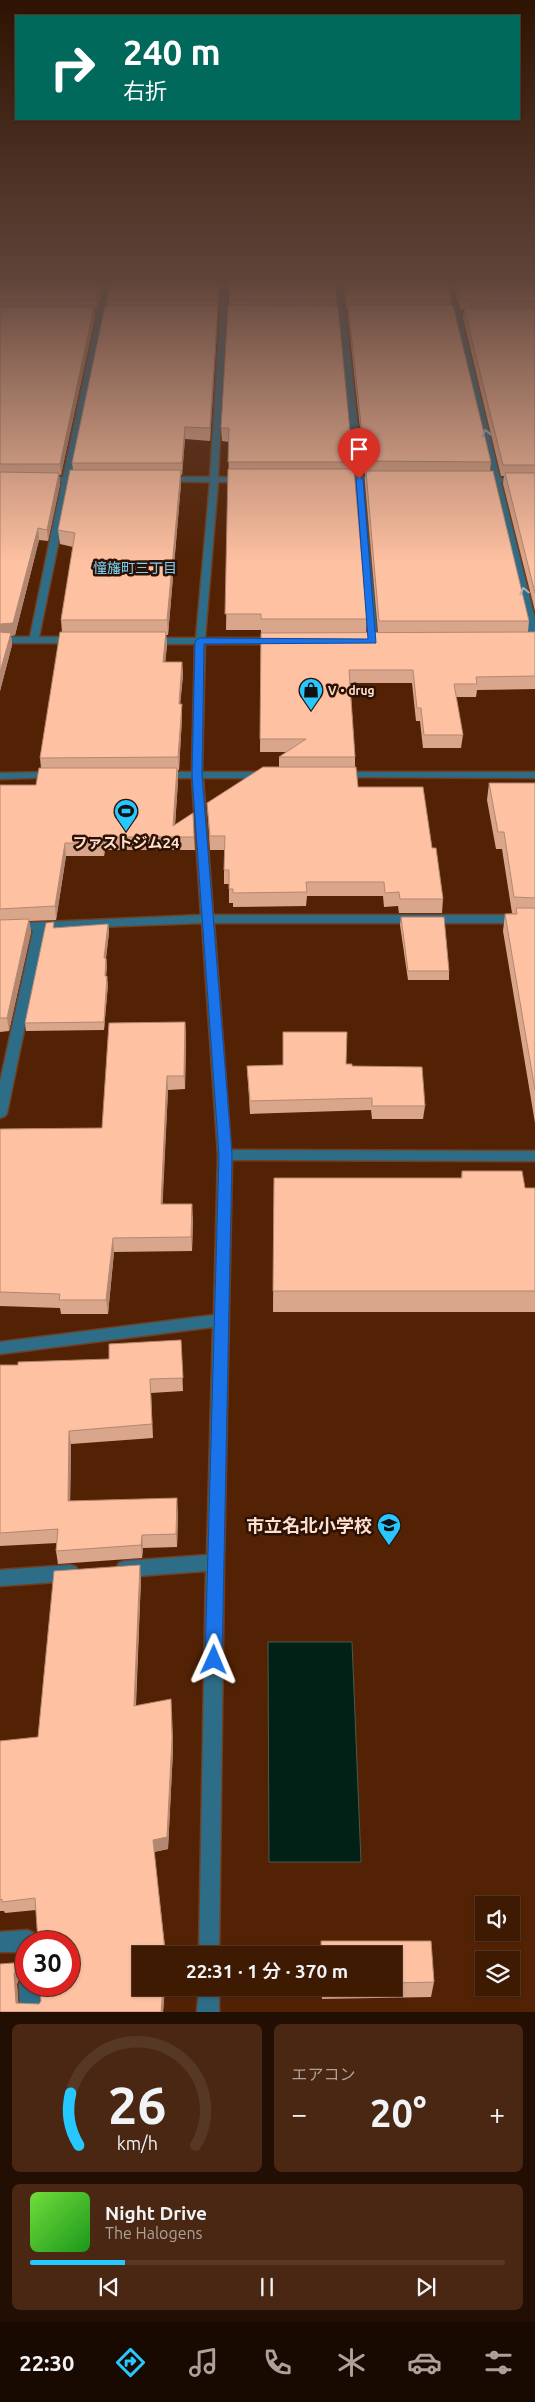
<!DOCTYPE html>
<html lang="ja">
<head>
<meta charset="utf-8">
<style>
  :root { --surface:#3e1a03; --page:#492712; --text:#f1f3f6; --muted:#ada19a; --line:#573825; --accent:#27c8ff }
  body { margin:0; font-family:Ubuntu,"Noto Sans JP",sans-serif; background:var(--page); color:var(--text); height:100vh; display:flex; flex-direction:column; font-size:19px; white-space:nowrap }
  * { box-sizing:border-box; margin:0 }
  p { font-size:16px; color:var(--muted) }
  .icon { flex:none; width:28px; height:28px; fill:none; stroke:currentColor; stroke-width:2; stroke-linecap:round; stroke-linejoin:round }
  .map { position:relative; height:2012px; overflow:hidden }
  .panel { display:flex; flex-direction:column; gap:12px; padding:12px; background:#220e02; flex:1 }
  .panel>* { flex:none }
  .top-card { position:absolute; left:15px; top:15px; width:505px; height:105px; border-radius:0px; box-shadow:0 1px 4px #0004,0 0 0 1px var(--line); background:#00695c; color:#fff; overflow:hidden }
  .fabs { position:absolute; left:475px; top:1896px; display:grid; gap:10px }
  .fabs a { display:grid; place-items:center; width:45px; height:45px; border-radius:0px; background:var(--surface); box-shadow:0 1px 4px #0004,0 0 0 1px var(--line); font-size:25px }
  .speed { position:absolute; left:15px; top:1931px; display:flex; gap:10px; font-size:25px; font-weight:700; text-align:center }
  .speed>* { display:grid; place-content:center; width:65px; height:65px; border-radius:50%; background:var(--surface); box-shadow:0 1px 4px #0004,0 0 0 1px var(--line); line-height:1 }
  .speed .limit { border:8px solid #d22; background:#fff; color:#111 }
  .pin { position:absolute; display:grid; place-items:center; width:42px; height:42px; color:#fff; margin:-51px -21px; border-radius:50% 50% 50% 0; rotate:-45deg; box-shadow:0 0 5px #0007 }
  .pin .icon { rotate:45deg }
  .me { position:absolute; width:55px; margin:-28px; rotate:1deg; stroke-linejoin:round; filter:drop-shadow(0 0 4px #0008) }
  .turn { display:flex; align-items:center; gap:18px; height:105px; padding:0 25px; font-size:22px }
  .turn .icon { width:65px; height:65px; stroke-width:2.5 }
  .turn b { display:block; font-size:35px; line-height:42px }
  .big { font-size:38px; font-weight:600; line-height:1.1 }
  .panel .widget { flex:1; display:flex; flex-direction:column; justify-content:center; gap:8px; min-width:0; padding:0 18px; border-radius:8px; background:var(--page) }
  .panel .dial { align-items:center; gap:0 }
  .dial svg { height:130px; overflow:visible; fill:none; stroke:var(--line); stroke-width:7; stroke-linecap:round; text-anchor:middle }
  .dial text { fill:var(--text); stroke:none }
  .song { display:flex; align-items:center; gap:15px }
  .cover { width:60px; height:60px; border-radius:8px; background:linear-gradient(135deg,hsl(100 70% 55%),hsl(120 70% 35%)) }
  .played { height:5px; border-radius:2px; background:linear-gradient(90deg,var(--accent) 20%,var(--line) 20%) }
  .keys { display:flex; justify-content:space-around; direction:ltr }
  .heat { display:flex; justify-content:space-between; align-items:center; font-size:28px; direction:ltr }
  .panel .tiles { flex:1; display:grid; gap:12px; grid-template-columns:1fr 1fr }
  .widget:last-child { grid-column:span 2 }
  .trip { position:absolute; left:132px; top:1946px; width:270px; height:50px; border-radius:0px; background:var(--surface); box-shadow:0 1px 4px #0004,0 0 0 1px var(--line); font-weight:600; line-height:50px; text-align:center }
  .menu { display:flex; height:80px; justify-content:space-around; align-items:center; background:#190a01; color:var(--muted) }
  .menu .icon { width:35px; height:35px }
  .menu .active { color:var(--accent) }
  .menu b { font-size:22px; color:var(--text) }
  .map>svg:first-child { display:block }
  .water { fill:#012016; stroke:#4d594e }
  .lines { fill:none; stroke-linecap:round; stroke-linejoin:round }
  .minor-casing { stroke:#6f4024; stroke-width:3 }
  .minor { fill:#2e6d87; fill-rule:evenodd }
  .wall { fill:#daa68b }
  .shaded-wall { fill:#b28771 }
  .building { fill:#fec1a2; stroke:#b28771 }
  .oneway { stroke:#abb1b2 }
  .route { fill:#1a73e8; stroke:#114b97 }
  .labels { text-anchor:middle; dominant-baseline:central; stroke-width:5; stroke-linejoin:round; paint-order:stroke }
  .far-poi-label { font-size:12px; font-weight:bold; fill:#ffdfcf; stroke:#2d1204; text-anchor:start }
  .far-neighbourhood-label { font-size:14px; fill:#78d0f6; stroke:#2d1204 }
  .poi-label { font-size:15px; font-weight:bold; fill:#ffdfcf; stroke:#2d1204 }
  .near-poi-label { font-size:18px; font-weight:bold; fill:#ffdfcf; stroke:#2d1204; text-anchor:end }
</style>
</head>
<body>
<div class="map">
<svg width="535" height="2012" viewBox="0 0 535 2012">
  <rect width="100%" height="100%" fill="#532204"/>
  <polygon class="water" points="268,1642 352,1642 361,1862 269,1862"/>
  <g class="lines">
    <g class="minor-casing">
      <g id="minor">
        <polygon points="106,282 112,282 105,311 120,311 123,313 120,315 104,315 71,477 85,477 89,479 85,481 71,481 39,637 75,637 80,640 75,643 0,643 0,637 30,637 62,481 43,481 39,479 43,477 63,477 97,315 77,315 74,313 77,311 98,311"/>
        <polygon points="222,282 228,282 218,477 245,478 249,480 245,482 218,482 205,638 277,638 282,641 277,644 205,644 202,772 267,772 272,775 267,778 203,778 213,915 535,915 535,923 214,923 231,1150 535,1151 535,1161 232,1160 224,1562 219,1955 199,1955 206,1571 125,1577 119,1575 116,1569 119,1563 125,1561 207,1555 213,1327 0,1354 0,1342 214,1315 218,1155 202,923 45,929 7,1113 5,1116 0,1118 0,1082 33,930 0,932 0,924 201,915 192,778 162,778 157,775 162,772 192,772 195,644 150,644 145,641 150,638 196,638 210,482 165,481 161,479 165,477 210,477"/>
        <polygon points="336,282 342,282 345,312 365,312 368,314 365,316 346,316 363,477 383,477 387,479 383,481 363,481 378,641 373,644 368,641 355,481 338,481 334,479 338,477 355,477 339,316 322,316 319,314 322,312 339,312"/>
        <polygon points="446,282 452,282 460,312 480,312 483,314 480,316 461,316 500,478 535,478 535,482 501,482 535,619 535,641 530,638 493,482 480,482 476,480 480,478 492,478 454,316 440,316 437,314 440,312 453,312"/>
        <polygon points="55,772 59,773 59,777 0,779 0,773"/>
        <polygon points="340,772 535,772 535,778 336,777 336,773"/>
        <polygon points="70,1565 76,1567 79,1573 76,1579 70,1581 0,1586 0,1570"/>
        <polygon points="27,1930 34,1933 37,1942 26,1942 26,1952 0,1952 0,1932"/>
        <polygon points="26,1976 26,1985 39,1985 42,2012 20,2012 19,1985 22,1978"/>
        <polygon points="199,1988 219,1988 219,2012 197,2012"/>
      </g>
    </g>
    <use href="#minor" class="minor"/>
  </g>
  <g class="wall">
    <polygon points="0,282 106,282 97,309 94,309 95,317 61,475 59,475 60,484 48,541 39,540 15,635 11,636 12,645 0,691"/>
    <polygon points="220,282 210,441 185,439 182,475 181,475 181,484 168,635 166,635 167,645 165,662 182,662 183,675 180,704 182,717 179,770 178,770 178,781 175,825 193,813 195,850 105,850 104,856 66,856 56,920 29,921 31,932 9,1031 0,1032 0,785 36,785 41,768 40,758 62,632 61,620 73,547 60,544 58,530 73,470 72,463 107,306 107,299"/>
    <polygon points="229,282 335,282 337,306 353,462 353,469 367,619 366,632 378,632 365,484 365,475 348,318 348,310 347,310 342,282 447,282 451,300 451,305 491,462 490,471 529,621 528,632 535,632 535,689 477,690 476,697 456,697 463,735 461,748 423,748 420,721 416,721 412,683 350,683 355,757 355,767 358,787 432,848 443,899 442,913 399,913 398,906 384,907 383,896 307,896 306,906 233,907 233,903 229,903 229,884 224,884 224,850 210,850 207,803 279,767 279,757 286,752 260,752 261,630 226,630 229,442 222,441 221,428 229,305"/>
    <polygon points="452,282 535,282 535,611 503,484 504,476 501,476 463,318 464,310 461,310"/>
    <polygon points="489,783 535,783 535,1123 503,931 505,914 516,913 512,913 502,849 496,849 487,800"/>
    <polygon points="401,917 449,971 449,980 408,980 400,925"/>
    <polygon points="54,922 54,928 108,924 109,932 106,958 107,966 106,976 108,984 104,1030 26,1031 25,1023"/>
    <polygon points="185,1022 186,1036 185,1089 168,1090 162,1204 193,1218 192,1251 114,1252 108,1314 61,1314 60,1308 0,1306 0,1129 102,1128"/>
    <polygon points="346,1064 352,1066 425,1106 423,1119 372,1119 371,1110 250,1114 247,1066"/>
    <polygon points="462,1171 525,1188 535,1188 535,1312 273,1312 274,1178 461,1178"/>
    <polygon points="181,1340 183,1391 151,1393 153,1438 71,1444 70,1501 178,1512 177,1547 143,1548 142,1558 58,1564 56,1551 57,1543 0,1546 0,1365 18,1365 109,1359"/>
    <polygon points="141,1578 136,1706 172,1712 173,1750 168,1849 154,1852 141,1988 165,1988 163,2012 0,2012 26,1962 26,1977 25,1975 20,1977 17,1984 18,2003 39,2004 69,1985 36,1910 5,1913 4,1911 0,1911 0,1741 38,1737"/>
    <polygon points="321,1941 431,1941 434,1982 431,1997 322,1999 321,1988 394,1988 394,1955 320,1955"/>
  </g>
  <g class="shaded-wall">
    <polygon points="102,282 106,282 97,309 96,299"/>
    <polygon points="219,282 221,282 220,282 218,309"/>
    <polygon points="218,306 218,317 210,441 210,428"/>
    <polygon points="94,307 95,317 61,475 60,464"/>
    <polygon points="185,427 185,439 182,475 182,463"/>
    <polygon points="181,470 181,484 168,635 167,620"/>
    <polygon points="59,473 60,484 48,541 47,530"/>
    <polygon points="38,528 39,540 15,635 11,636 12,645 0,691 0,624"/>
    <polygon points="166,632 167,645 164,675 163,662"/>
    <polygon points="182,662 183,675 179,717 179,704"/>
    <polygon points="182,704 182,717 179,770 178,757"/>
    <polygon points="177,768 178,781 174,840 173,826"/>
    <polygon points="103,837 105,850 104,856 103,843"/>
    <polygon points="65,843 66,856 56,920 55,906"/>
    <polygon points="29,919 31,932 9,1031 7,1018"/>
    <polygon points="108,924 109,932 105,966 104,958"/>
    <polygon points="106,958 107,966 105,984 105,976"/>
    <polygon points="107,976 108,984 104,1030 104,1022"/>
    <polygon points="185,1022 186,1036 185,1089 184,1076"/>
    <polygon points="167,1076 168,1090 162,1218 161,1204"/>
    <polygon points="192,1204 193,1218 192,1251 191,1237"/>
    <polygon points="113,1238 114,1252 108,1314 106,1300"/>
    <polygon points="69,1431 71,1444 70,1514 68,1501"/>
    <polygon points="177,1498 178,1512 177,1547 176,1534"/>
    <polygon points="142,1535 143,1548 142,1558 141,1545"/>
    <polygon points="140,1565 141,1578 135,1719 134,1706"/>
    <polygon points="171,1699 173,1750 168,1849 154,1852 166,1955 165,1955 153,1840"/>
    <polygon points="23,1964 25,1975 20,1977 17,1984 19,2012 16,2003 14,1974 17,1967"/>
    <polygon points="163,1988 165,1988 163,2012 161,2012"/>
  </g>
  <g class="building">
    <polygon points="0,282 102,282 96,299 0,300"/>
    <polygon points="111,282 219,282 218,299 107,299"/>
    <polygon points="229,282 335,282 337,300 229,299"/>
    <polygon points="344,282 447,282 451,300 347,300"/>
    <polygon points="456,282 535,282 535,301 462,300"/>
    <polygon points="228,305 338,306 353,462 228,462 229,428 221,428"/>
    <polygon points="348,305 453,305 491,462 365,461"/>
    <polygon points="105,306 218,306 210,428 185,427 182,463 72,463"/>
    <polygon points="0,307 94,307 60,464 0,464"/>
    <polygon points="464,308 535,308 535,465 503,465"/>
    <polygon points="228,469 354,469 367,619 261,619 261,614 225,614"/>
    <polygon points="70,470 181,470 167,620 61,620 75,533 58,530"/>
    <polygon points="366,471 493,471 529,621 379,621"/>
    <polygon points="0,472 59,473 47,530 38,528 13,623 0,624"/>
    <polygon points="505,473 535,473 535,593"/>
    <polygon points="0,632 11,633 0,672"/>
    <polygon points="60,632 166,632 163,662 182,662 179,704 182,704 178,757 40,758"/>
    <polygon points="535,632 535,676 476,677 477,684 454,684 463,735 424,735 421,708 417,708 413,670 349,670 355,757 279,757 306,739 260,739 261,633"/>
    <polygon points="263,767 356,767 358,787 423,787 432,848 436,848 443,899 400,899 399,892 385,893 384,882 306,882 307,892 233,893 233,889 229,889 229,870 224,870 225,836 210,836 207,803"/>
    <polygon points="39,768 177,768 173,826 193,813 194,837 103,837 103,843 65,843 55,906 0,909 0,785 36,785"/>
    <polygon points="489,783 535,783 535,898 514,897 504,832 498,832"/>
    <polygon points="516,908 535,908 535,1090 505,914 517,914"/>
    <polygon points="401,917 444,917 449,971 408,971"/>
    <polygon points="29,919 7,1018 0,1018 0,920"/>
    <polygon points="54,922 53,928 108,924 104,958 106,958 105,976 107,976 104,1022 25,1023 46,923"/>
    <polygon points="185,1022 184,1076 167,1076 161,1204 192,1204 191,1237 113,1238 106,1300 59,1300 60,1294 0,1292 0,1129 102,1128 109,1023"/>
    <polygon points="283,1032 347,1032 346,1064 352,1064 352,1066 422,1067 425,1106 372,1106 372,1098 250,1101 247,1066 283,1065"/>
    <polygon points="462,1171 522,1171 525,1188 535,1188 535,1291 273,1291 274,1178 462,1178"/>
    <polygon points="181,1340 183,1378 150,1379 152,1424 69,1431 68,1501 177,1498 176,1534 142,1535 141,1545 56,1551 58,1529 0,1533 0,1365 18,1365 18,1362 109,1359 109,1344"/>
    <polygon points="140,1565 134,1706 171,1699 172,1738 167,1837 153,1840 165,1951 165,1955 141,1955 141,1988 163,1988 161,2012 0,2012 0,1964 26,1962 26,1973 25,1973 23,1964 17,1967 14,1974 16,2003 39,2004 41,2001 39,1985 69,1985 69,1942 38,1942 35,1898 2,1902 2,1899 0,1900 0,1741 38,1737 54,1571"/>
    <polygon points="321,1941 431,1941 434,1982 394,1983 394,1955 322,1955"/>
  </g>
  <defs><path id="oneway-chevron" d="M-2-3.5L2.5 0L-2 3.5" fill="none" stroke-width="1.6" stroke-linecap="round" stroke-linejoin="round" transform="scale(1.25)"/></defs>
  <g class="oneway">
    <use href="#oneway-chevron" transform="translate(486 433) rotate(-104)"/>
    <use href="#oneway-chevron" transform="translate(524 591) rotate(-103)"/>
  </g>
  <linearGradient id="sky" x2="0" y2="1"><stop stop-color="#2e1302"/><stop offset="0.5" stop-color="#60443a"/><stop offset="1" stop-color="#60443a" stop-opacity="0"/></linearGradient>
  <rect width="535" height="563" fill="url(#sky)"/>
  <polygon class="route" points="359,477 363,479 376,643 204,644 202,775 232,1155 222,1660 219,1666 214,1668 208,1666 205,1660 219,1155 192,775 195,641 200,638 368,639 356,479"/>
  <defs>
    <g id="shop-pin" transform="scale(1.25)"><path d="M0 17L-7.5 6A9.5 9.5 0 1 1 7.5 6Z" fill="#27c8ff" stroke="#2d1204"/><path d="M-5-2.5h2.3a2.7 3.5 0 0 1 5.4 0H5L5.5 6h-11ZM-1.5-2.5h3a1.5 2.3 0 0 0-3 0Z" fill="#111"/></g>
    <g id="stadium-pin" transform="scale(1.25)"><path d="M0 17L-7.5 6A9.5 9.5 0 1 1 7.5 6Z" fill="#27c8ff" stroke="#2d1204"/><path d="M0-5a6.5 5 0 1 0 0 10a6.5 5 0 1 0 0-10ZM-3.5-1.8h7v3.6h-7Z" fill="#111"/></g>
    <g id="school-pin" transform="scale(1.25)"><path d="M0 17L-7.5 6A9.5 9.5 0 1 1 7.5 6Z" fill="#27c8ff" stroke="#2d1204"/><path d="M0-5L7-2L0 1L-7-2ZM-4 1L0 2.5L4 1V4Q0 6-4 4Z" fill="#111"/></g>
  </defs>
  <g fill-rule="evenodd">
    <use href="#shop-pin" x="311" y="690"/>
    <use href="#stadium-pin" x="126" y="811"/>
    <use href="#school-pin" x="389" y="1525"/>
  </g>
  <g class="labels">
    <g class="far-poi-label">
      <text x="328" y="690">V・drug</text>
    </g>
    <g class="far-neighbourhood-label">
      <text x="135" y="568">憧旛町三丁目</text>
    </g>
    <g class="poi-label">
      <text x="126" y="842">ファストジム24</text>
    </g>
    <g class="near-poi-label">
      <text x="372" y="1525">市立名北小学校</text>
    </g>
  </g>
</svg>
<div class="fabs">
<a><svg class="icon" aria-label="sound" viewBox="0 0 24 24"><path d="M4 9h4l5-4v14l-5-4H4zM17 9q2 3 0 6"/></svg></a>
<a><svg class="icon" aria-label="layers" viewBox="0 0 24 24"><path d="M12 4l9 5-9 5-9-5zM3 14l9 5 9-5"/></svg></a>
</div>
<div class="speed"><div class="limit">30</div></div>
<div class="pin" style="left:359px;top:479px;background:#d93025"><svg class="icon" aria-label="arrive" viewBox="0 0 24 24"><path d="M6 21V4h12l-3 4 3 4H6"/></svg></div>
<svg class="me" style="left:214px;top:1660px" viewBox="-20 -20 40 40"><path d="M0-17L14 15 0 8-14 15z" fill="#1a73e8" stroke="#fff" stroke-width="4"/></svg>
<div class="trip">22:31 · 1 分 · 370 m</div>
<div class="top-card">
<div class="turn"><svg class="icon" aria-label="right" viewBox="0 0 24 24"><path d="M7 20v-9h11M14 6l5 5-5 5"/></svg><div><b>240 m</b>右折</div></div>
</div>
</div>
<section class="panel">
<div class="tiles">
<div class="widget dial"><svg viewBox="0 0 100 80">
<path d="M14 69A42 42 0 1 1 86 69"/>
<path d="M14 69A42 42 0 0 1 9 37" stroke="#27c8ff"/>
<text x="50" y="56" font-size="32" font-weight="700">26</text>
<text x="50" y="72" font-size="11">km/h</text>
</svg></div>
<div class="widget"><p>エアコン</p>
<div class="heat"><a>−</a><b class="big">20°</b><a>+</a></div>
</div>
<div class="widget">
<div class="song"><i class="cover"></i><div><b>Night Drive</b><p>The Halogens</p></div></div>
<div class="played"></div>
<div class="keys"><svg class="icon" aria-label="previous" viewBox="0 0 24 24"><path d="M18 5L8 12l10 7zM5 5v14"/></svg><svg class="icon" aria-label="pause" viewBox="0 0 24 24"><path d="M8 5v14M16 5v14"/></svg><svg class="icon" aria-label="next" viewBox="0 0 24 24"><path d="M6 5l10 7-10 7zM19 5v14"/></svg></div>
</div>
</div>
</section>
<nav class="menu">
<b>22:30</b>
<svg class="icon active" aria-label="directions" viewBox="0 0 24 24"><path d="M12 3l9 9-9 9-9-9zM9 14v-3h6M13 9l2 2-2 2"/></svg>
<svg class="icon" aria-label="music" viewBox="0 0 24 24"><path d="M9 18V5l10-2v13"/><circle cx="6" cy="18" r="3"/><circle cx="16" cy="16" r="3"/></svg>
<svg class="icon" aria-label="phone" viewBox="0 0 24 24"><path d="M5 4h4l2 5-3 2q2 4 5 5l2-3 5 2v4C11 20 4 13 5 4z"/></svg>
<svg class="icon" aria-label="climate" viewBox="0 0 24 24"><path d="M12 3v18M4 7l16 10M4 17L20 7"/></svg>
<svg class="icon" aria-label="car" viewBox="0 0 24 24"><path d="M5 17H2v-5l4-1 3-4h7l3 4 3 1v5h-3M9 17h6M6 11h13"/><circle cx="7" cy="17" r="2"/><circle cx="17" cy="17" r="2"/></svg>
<svg class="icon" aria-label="filters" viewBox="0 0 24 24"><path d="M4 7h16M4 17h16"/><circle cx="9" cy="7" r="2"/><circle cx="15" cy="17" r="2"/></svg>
</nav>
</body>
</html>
